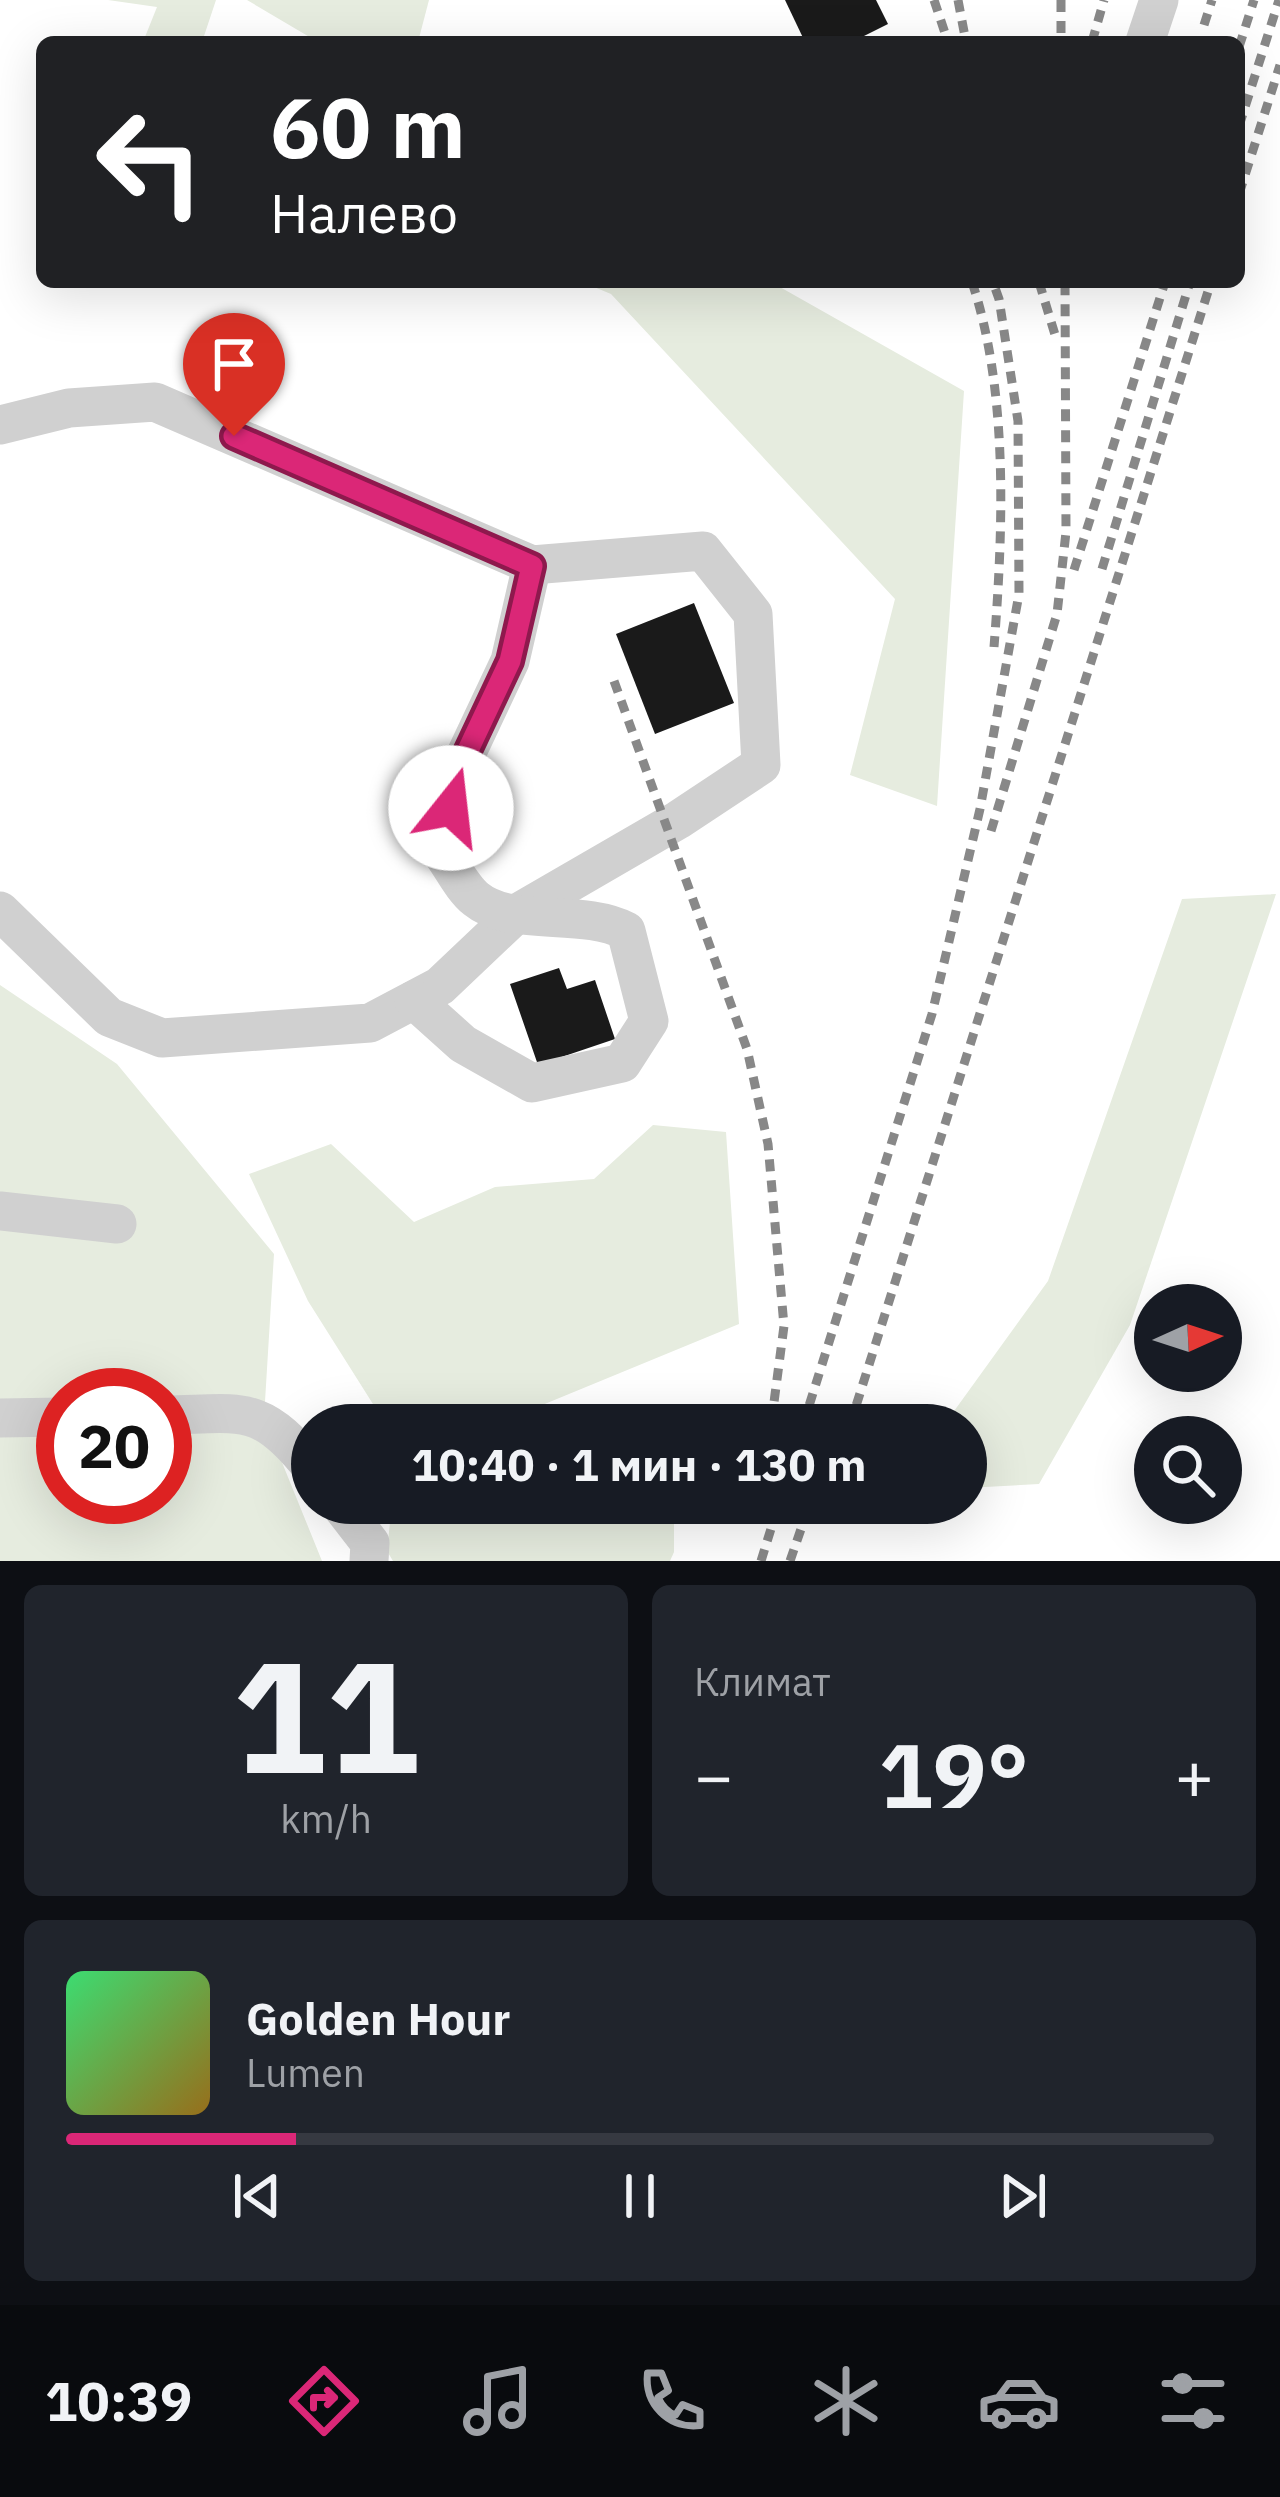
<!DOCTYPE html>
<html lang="ru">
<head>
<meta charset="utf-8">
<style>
  :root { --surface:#171b24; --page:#20242c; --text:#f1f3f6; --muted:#9ea1a6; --line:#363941; --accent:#db2777 }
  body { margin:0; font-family:"IBM Plex Sans",sans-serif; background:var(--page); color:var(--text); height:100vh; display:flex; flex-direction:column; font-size:45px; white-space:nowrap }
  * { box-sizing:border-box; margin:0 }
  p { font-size:39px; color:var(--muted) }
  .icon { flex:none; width:66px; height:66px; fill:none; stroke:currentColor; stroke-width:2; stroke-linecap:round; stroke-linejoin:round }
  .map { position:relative; height:1561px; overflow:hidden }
  .drawer { display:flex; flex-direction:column; gap:24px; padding:24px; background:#0d0f14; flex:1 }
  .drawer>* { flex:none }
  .guide { position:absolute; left:36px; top:36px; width:1209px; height:252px; border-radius:18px; box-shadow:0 12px 48px #0002; background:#202124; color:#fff; overflow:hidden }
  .needle { width:78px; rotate:87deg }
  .fabs { position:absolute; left:1134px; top:1284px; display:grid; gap:24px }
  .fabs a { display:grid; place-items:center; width:108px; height:108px; border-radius:50%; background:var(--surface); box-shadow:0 12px 48px #0002; font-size:60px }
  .speed { position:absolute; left:36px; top:1368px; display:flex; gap:24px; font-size:60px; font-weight:700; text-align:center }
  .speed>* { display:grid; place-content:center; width:156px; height:156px; border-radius:50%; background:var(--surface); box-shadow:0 12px 48px #0002; line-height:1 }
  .speed .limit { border:18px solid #d22; background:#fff; color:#111 }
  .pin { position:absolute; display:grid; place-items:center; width:102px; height:102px; color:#fff; margin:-123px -51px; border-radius:50% 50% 50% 0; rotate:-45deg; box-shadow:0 0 12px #0007 }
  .pin .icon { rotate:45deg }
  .me { position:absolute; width:132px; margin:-66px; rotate:16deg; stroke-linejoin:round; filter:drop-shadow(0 0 9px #0008) }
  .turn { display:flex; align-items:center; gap:42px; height:252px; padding:0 36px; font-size:54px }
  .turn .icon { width:156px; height:156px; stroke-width:2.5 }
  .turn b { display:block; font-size:84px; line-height:102px }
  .big { font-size:90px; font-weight:700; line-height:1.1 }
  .drawer .card { flex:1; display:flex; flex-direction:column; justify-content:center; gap:18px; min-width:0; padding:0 42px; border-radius:18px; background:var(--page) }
  .drawer .dial { align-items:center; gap:0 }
  .dial b { font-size:156px; line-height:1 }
  .song { display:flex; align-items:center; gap:36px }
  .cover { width:144px; height:144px; border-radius:18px; background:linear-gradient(135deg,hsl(140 70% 55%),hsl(40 70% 35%)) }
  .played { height:12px; border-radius:6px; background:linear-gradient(90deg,var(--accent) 20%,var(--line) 20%) }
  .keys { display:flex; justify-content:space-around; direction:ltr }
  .heat { display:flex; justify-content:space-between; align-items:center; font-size:66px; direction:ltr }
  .drawer .tiles { flex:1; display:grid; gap:24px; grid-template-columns:1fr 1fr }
  .card:last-child { grid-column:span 2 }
  .trip { position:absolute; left:291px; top:1404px; width:696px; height:120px; border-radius:60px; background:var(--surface); box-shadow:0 12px 48px #0002; font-weight:700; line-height:120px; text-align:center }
  .menu { display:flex; height:192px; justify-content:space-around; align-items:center; background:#090b0e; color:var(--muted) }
  .menu .icon { width:84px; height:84px }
  .menu .current { color:var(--accent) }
  .menu b { font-size:54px; color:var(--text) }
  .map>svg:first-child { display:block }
  .green { fill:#e6ecdf; fill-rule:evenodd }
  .building { fill:#1a1a1a }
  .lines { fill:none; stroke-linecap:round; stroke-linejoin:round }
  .minor { stroke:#d0d0d0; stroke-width:39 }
  .rail { stroke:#888; stroke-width:9; stroke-dasharray:12 9; stroke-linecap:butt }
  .route-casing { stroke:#8e194d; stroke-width:30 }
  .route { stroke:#db2777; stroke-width:21 }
</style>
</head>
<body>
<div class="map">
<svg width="1280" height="1561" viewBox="0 0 1280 1561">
  <rect width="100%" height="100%" fill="#fff"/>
  <g class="green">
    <polygon points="108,0 216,0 202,42 143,42 157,7"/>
    <polygon points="247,0 429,0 418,42 318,42"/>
    <polygon points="582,282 771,282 964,391 937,806 850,775 895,599 611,294"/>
    <polygon points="1276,894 1130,1325 1039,1484 966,1488 966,1425 944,1425 1048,1281 1182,899"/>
    <path d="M 0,985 L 117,1064 L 274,1254 L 264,1418 L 322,1561 L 0,1561 ZM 63,1395 L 165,1395 L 165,1497 L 63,1497 Z"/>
    <polygon points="653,1125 726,1132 739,1324 535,1408 378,1412 308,1301 249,1174 331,1144 414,1222 495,1187 594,1179"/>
    <polygon points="392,1503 674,1503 674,1552 670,1561 393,1561 387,1551"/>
  </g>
  <g class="building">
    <polygon points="785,0 876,0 888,24 852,42 805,42"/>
    <polygon points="694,603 734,703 655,734 616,634"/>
    <polygon points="559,968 567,989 595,980 615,1039 538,1065 510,984"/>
  </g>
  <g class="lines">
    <g class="minor">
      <polyline points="1145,42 1159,0"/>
      <polyline points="0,425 69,408 155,402 532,565 703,551 753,614 761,765 678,820 516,914 440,986 370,1023 162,1038 109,1017 0,911"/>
      <path d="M 414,1000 L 463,1044 L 532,1083 L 622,1063 L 649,1021 L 626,931 C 583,908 511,928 476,899 C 462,888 452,866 441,852 L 461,765 L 510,661 L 532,565"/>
      <polyline points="0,1211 117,1224"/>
      <path d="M 165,1415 C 242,1414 260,1402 312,1468"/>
      <polyline points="0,1418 63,1417"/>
      <polyline points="339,1503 370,1543 369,1561"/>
    </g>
    <g class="rail">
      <polyline points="934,0 948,42"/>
      <polyline points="958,0 966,42"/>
      <polyline points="1061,0 1061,42"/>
      <polyline points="1204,25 1212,0"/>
      <polyline points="898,38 900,42"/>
      <polyline points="1092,42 1104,0"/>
      <polyline points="1239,47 1254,0"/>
      <polyline points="1239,126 1279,0"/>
      <polyline points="1239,194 1280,65"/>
      <path d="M 972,282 C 1009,393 1003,532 994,647"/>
      <polyline points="1039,282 1056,338"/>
      <polyline points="1102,569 1190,282"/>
      <polyline points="1074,570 1165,282"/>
      <polyline points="614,681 747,1049 768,1144 784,1326 771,1425"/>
      <polyline points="991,831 1057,614 1066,532 1065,282"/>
      <polyline points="803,1425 932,1014 980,809 1019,594 1018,421 999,299 993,282"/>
      <polyline points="850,1425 1211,282"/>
      <polyline points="761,1561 779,1503"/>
      <polyline points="790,1561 810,1503"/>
    </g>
  </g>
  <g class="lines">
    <g class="route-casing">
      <polyline id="route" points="234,436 532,566 510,661 461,765 451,808"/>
    </g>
    <use href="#route" class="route"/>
  </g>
</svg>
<div class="fabs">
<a><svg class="needle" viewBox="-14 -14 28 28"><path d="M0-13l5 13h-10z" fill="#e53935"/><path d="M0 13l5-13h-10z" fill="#9ea1a6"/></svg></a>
<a><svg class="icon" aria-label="search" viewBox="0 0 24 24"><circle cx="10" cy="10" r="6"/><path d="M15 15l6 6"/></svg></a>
</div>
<div class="speed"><div class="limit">20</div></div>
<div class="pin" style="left:234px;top:436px;background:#d93025"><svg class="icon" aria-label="arrive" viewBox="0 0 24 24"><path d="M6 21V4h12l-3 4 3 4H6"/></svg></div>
<svg class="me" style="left:451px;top:808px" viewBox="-20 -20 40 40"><circle r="19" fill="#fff"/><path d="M0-13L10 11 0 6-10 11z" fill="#db2777"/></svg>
<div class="trip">10:40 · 1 мин · 130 m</div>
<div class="guide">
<div class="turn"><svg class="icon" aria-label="left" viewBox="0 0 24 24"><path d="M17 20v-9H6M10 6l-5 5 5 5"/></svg><div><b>60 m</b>Налево</div></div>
</div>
</div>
<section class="drawer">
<div class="tiles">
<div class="card dial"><b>11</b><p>km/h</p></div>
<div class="card"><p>Климат</p>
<div class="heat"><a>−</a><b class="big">19°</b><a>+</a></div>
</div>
<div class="card">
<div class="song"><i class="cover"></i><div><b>Golden Hour</b><p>Lumen</p></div></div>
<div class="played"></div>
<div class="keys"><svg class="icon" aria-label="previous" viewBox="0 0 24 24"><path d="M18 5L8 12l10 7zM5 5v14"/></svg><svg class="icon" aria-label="pause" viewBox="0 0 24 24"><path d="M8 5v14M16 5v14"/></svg><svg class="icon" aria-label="next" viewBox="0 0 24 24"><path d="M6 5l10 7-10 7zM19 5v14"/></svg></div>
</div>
</div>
</section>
<nav class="menu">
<b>10:39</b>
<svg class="icon current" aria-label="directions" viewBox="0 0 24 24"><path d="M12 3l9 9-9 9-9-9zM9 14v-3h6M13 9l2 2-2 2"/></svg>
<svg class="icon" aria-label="music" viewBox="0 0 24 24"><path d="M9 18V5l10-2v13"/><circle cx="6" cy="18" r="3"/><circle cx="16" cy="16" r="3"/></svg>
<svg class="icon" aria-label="phone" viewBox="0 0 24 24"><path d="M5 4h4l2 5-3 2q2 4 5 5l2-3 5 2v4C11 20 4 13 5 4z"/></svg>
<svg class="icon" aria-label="climate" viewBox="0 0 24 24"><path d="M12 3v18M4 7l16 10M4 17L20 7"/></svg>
<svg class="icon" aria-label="car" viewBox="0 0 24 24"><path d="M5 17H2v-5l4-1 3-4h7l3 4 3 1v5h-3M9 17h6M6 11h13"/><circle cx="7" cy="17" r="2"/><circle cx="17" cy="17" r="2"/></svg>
<svg class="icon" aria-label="filters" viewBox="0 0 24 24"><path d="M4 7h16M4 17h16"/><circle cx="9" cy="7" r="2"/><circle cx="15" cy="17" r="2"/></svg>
</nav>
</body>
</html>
